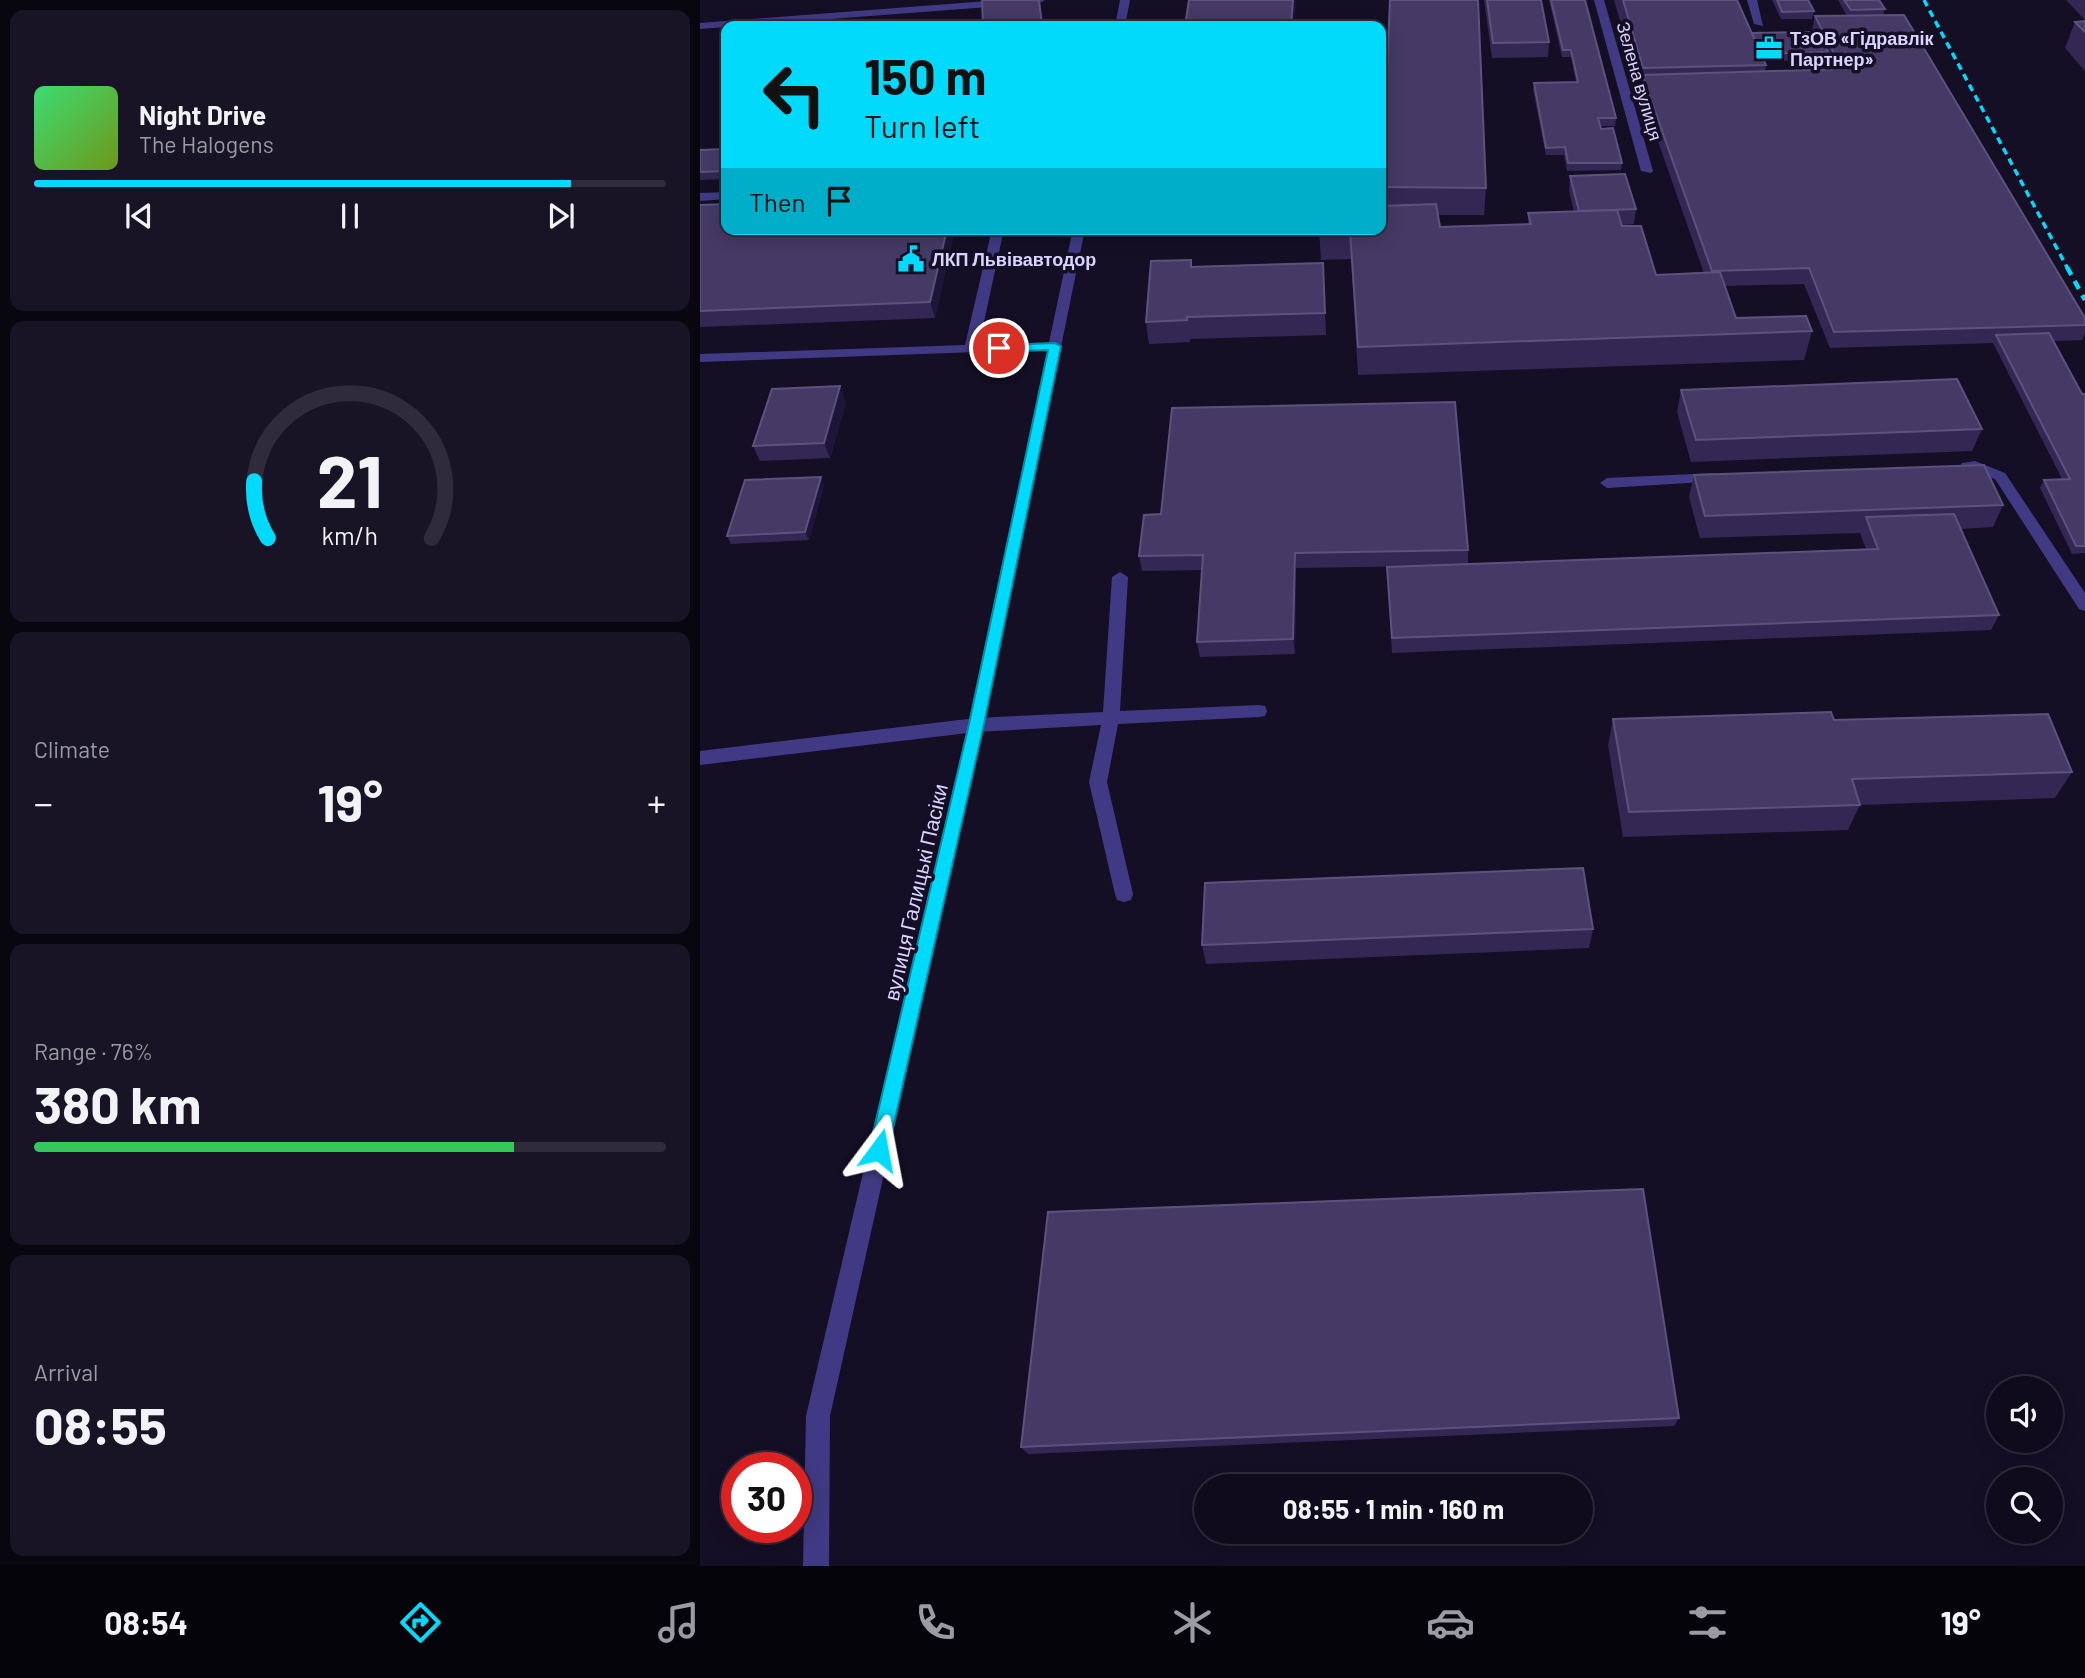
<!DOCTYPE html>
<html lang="en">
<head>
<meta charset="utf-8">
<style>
  :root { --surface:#0f0b1c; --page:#181425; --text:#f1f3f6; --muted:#9b9ba3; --line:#2f2b3b; --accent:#02dafc }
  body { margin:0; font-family:Barlow,sans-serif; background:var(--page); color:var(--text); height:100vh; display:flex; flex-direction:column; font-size:26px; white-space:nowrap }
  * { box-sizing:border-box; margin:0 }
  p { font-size:23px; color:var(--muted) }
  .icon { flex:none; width:38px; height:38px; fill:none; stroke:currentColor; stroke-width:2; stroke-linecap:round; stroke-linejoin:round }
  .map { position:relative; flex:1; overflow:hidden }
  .details { display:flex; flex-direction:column; gap:10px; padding:10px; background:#08060f; width:700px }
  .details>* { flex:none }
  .guide { position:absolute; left:21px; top:21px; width:665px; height:214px; border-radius:14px; box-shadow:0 4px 18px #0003,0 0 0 2px var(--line); background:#02dafc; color:#111; overflow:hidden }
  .tools { position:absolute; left:1286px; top:1376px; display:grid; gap:14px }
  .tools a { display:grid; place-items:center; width:77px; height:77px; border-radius:50%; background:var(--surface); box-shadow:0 4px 18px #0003,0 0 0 2px var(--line); font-size:35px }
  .speed { position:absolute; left:21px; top:1452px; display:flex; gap:14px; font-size:35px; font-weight:700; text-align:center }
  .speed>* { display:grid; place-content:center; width:91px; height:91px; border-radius:50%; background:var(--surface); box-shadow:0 4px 18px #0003,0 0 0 2px var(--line); line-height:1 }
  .speed .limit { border:10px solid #d22; background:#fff; color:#111 }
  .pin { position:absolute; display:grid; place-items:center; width:60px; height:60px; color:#fff; margin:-30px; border:4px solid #fff; border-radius:50%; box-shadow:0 2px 7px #0007 }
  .me { position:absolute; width:77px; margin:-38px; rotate:13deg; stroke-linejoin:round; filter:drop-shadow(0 0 5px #0008) }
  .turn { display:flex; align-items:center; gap:24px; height:147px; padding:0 28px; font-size:32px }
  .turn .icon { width:91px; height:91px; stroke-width:2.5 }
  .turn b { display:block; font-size:49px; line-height:60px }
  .then { display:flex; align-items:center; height:66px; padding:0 28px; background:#0003; gap:14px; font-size:26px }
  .big { font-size:52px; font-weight:700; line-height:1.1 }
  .details .tile { flex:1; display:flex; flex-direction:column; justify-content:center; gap:10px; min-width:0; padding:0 24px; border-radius:14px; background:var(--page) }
  .details .dial { align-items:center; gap:0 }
  .dial svg { height:182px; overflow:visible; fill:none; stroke:var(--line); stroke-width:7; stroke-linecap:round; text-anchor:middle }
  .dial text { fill:var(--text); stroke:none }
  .song { display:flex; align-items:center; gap:21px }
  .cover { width:84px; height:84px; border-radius:10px; background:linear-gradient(135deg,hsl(140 70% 55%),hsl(80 70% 35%)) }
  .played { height:7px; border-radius:4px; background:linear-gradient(90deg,var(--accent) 85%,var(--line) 85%) }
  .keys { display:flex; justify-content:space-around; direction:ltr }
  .heat { display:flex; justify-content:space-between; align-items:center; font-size:38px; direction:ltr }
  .charge { height:10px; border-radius:5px; background:linear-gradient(90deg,#34c759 76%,var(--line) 0) }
  .trip { position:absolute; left:494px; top:1474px; width:399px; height:70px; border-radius:35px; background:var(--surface); box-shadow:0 4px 18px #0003,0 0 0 2px var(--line); font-weight:700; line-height:70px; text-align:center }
  .menu { display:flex; height:112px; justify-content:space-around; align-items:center; background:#06040b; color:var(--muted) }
  .menu .icon { width:49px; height:49px }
  .menu .active { color:var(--accent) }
  .menu b { font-size:32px; color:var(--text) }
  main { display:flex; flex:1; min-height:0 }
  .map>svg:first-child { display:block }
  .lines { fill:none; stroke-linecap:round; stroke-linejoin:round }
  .lane { fill:#403a84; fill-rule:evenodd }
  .street { fill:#403a84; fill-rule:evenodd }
  .rail-far1 { stroke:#02dafc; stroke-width:3.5; stroke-dasharray:7 5; stroke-linecap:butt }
  .rail { stroke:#02dafc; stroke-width:4.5; stroke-dasharray:9 7; stroke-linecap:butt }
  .wall { fill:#322853; fill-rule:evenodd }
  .shaded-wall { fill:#1e1639 }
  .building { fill:#443a65; stroke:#5b527e; stroke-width:2 }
  .route { fill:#02dafc; stroke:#018ea4; stroke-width:2 }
  .labels { text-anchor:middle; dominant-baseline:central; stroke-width:7; stroke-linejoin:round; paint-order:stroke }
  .far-poi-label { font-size:18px; font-weight:bold; fill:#dad4ff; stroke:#140f25; text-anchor:start }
  .far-street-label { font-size:18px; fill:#dad4ff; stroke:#140f25 }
  .street-label { font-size:21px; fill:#dad4ff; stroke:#140f25 }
</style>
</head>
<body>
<main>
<section class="details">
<div class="tile">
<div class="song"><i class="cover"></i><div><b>Night Drive</b><p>The Halogens</p></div></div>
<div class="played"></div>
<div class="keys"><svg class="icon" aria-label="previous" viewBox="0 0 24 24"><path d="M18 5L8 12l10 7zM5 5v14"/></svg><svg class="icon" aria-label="pause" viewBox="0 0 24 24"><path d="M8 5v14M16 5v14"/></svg><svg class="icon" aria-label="next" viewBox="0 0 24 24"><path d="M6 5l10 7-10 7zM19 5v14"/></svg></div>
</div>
<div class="tile dial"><svg viewBox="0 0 100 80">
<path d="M14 69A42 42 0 1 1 86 69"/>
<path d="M14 69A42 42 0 0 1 8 44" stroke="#02dafc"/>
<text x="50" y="56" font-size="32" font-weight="700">21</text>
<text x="50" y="72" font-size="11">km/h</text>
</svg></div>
<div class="tile"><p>Climate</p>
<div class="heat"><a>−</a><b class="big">19°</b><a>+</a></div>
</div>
<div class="tile"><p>Range · 76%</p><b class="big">380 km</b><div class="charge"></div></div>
<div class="tile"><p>Arrival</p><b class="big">08:55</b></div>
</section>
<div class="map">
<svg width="1385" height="1566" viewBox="0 0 1385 1566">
  <rect width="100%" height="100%" fill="#140f25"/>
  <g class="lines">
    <g class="lane">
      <polygon points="301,0 345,0 340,3 0,29 0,23"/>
      <polygon points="894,0 904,0 953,171 951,173 941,171"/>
      <polygon points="1047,0 1057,0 1063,26 1054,24"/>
      <polygon points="26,192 26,199 0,201 0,193"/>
      <polygon points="292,229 304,229 279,345 355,342 360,343 360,349 0,362 0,354 265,345"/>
      <polygon points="1275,461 1305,473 1385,593 1385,611 1379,609 1295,479 1262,469 1260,466 1262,463"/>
      <polygon points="1015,473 1022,478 1020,481 907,488 900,483 907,478"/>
      <polygon points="420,572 428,577 420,711 559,705 565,706 567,711 565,716 559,717 418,724 407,782 433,894 431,900 424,902 417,900 415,894 389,782 401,725 276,732 0,765 0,751 276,718 403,712 412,577"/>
    </g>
    <g class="street">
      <polygon points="420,0 430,0 425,26 415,26"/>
      <polygon points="373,229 385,229 284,725 130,1416 129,1566 103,1566 106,1416 268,725"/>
    </g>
    <polyline class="rail-far1" points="1224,0 1368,269"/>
    <polyline class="rail" points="1367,267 1385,300"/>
  </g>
  <g class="wall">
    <polygon points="784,0 841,0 849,42 848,57 792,58"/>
    <polygon points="849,0 885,0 916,118 915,126 901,126 922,163 921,170 867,171 864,155 846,155 833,90 834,83 876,82 871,57 862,57"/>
    <path d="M 914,0 L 1037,0 L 1052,33 L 1113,32 L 1112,30 L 1115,16 L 1147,16 L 1138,0 L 1179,0 L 1185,9 L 1183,15 L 1385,318 L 1385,333 L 1382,340 L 1353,341 L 1382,394 L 1385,394 L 1385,553 L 1372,554 L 1340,488 L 1344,480 L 1362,479 L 1293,343 L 1130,348 L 1104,284 L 1025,286 L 1036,318 L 1112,331 L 1104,360 L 658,375 L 651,259 L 621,260 L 619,229 L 683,206 L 682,187 L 786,188 L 784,215 L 738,215 L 740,227 L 828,224 L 828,213 L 874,212 L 869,191 L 870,176 L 936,209 L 934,224 L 921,225 L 956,275 L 1004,273 L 940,90 ZM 1126,60 L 1131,70 L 1065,71 L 1066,65 L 1064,61 Z"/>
    <polygon points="1072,0 1108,0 1114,11 1112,19 1081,19"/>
    <polygon points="1366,0 1385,0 1385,20"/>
    <polygon points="1385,21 1385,71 1365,48 1375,22"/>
    <polygon points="26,149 26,179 0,180 0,150"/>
    <polygon points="0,205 26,229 255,229 235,318 0,327"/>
    <polygon points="623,263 626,335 490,339 490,342 449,344 446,322 492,267"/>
    <polygon points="981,390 1282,429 1272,451 991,462 977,412"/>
    <polygon points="146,402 130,458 60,461 53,446"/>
    <polygon points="994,475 1303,505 1293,527 1261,529 1299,615 1291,630 692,653 687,567 725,566 596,568 595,654 500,657 497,642 502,570 442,571 439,556 461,514 768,550 768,564 1166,549 1160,533 1000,538 989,497"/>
    <polygon points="124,485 109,540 31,544 27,536"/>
    <polygon points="913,719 1134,720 1372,772 1355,798 1160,805 1148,830 923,837 908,745"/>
    <polygon points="893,929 889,948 506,964 502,945"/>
    <polygon points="979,1418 974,1426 328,1454 321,1447"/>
  </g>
  <g class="shaded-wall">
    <polygon points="340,0 343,15 344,26 342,26"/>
    <polygon points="593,0 596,0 595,26 591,26"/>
    <polygon points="247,229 255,229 235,318 230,302"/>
    <polygon points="140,386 146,402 130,458 124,443"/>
    <polygon points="121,477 124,485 109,540 105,532"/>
    <polygon points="595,553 596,568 595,654 593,639"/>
  </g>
  <g class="building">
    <polygon points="282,0 339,0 342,26 283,26"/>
    <polygon points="489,0 593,0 591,26 485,26"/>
    <polygon points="690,0 778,0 786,188 682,187"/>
    <polygon points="787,0 841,0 849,42 793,43"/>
    <polygon points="851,0 885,0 916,118 898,118 901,129 913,128 922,163 868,163 865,147 846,148 834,83 878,82 871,50 863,50"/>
    <polygon points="923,0 1037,0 1066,65 943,68"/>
    <polygon points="1077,0 1108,0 1114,11 1082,12"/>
    <polygon points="1144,0 1179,0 1185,9 1151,10"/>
    <polygon points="1204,15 1385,318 1385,325 1134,332 1109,268 1012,271 942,75 1142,69 1115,16"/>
    <polygon points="1385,21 1385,32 1375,22"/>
    <polygon points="1118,32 1128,52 1061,54 1052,33"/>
    <polygon points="26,149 26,171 0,172 0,150"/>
    <polygon points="925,174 936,209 879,211 870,176"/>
    <polygon points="26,204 26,229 247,229 230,302 0,311 0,205"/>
    <polygon points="736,204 740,227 831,224 828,213 917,210 922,226 941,226 956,275 1020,272 1036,318 1106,316 1112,331 658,347 650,231 619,232 619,229 681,229 681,206"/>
    <polygon points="491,260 491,267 623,263 625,313 487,317 487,320 446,322 451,261"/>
    <polygon points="1349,333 1382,394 1385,394 1385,546 1376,546 1344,480 1370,479 1296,335"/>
    <polygon points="1257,379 1282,429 996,440 981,390"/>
    <polygon points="140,386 124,443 53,446 72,389"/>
    <polygon points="755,402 768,550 595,553 593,639 497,642 503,555 439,556 444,515 461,514 472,408"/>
    <polygon points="1284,465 1303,505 1005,516 994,475"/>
    <polygon points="121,477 105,532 27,536 45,480"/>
    <polygon points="1254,514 1299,615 692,638 687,567 1178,549 1166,517"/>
    <polygon points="1131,712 1134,720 1348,714 1372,772 1152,779 1160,805 929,812 913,719"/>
    <polygon points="883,868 893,929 502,945 505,883"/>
    <polygon points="943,1189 979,1418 321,1447 348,1212"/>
  </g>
  <polygon class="route" points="355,343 361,346 284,724 188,1150 185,1157 179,1159 172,1157 169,1150 269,724 348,350 299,352 293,348 299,345"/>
  <defs>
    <g id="office-bare" transform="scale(2.1)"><path d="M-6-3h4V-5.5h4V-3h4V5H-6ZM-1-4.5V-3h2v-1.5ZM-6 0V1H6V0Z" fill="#02dafc" stroke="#140f25" stroke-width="2.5" paint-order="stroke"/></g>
    <g id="civic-bare" transform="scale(2.1)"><path d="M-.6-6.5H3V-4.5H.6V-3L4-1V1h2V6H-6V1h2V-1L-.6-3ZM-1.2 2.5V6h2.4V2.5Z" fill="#02dafc" stroke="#140f25" stroke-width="2.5" paint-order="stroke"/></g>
  </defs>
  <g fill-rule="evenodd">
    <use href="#office-bare" x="1069" y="48"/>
    <use href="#civic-bare" x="211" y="259"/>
  </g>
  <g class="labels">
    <g class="far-poi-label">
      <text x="1090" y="38">ТзОВ «Гідравлік<tspan x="1090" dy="21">Партнер»</tspan></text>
      <text x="232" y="259">ЛКП Львівавтодор</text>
    </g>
    <g class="far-street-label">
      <text transform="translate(940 81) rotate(74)">Зелена вулиця</text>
    </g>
    <g class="street-label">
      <text transform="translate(215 892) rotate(-77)">вулиця Галицькі Пасіки</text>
    </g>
  </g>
</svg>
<div class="tools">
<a><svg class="icon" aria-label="sound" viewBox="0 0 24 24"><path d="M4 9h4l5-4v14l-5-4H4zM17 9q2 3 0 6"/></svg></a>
<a><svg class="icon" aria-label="search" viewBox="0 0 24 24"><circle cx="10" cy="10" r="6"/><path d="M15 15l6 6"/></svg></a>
</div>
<div class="speed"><div class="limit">30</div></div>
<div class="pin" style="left:299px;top:348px;background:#d93025"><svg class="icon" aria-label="arrive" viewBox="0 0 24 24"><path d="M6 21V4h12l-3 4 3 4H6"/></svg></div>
<svg class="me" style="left:179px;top:1150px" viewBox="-20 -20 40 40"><path d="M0-17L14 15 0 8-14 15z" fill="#02dafc" stroke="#fff" stroke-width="4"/></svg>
<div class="trip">08:55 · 1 min · 160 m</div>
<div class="guide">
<div class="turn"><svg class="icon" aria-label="left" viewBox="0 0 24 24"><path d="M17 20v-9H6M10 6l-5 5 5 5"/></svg><div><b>150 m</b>Turn left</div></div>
<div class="then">Then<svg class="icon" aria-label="arrive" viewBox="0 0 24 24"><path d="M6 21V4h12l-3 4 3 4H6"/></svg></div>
</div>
</div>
</main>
<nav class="menu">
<b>08:54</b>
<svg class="icon active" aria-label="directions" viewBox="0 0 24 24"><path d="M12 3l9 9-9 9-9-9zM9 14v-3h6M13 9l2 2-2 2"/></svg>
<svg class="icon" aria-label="music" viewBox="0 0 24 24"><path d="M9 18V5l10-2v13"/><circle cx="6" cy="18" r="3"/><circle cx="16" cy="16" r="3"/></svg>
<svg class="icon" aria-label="phone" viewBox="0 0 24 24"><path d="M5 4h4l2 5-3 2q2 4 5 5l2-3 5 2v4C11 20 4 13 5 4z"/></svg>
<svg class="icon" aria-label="climate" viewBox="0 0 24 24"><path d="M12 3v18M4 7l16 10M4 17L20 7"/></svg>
<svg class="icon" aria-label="car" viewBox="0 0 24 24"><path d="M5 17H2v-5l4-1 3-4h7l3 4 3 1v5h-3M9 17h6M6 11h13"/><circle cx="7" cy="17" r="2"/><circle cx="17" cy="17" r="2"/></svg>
<svg class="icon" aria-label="filters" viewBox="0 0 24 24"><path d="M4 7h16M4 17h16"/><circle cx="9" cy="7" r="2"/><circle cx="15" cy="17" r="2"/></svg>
<b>19°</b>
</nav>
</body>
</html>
